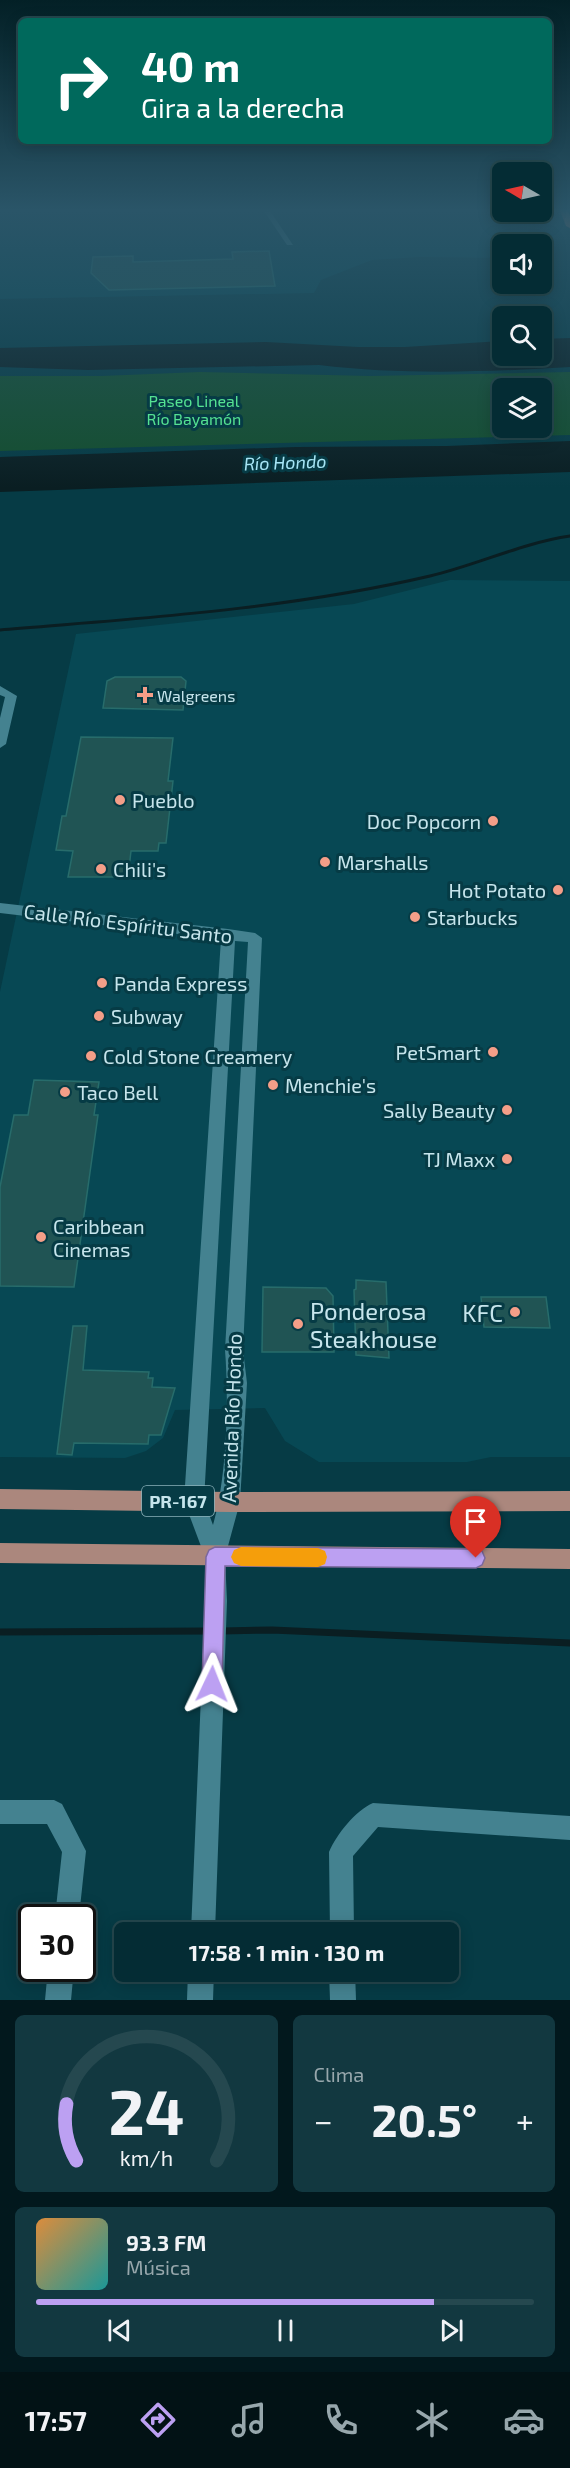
<!DOCTYPE html>
<html lang="es">
<head>
<meta charset="utf-8">
<style>
  :root { --surface:#042c34; --page:#123840; --text:#f1f3f6; --muted:#97a7ac; --line:#25484f; --accent:#bca0f2 }
  body { margin:0; font-family:"Exo 2",sans-serif; background:var(--page); color:var(--text); height:100vh; display:flex; flex-direction:column; font-size:22px; white-space:nowrap }
  * { box-sizing:border-box; margin:0 }
  p { font-size:20px; color:var(--muted) }
  .icon { flex:none; width:33px; height:33px; fill:none; stroke:currentColor; stroke-width:2; stroke-linecap:round; stroke-linejoin:round }
  .map { position:relative; height:2000px; overflow:hidden }
  .drawer { display:flex; flex-direction:column; gap:15px; padding:15px; background:#02181d; flex:1 }
  .drawer>* { flex:none }
  .hud { position:absolute; left:18px; top:18px; width:534px; height:126px; border-radius:9px; box-shadow:0 3px 15px #0003,0 0 0 2px var(--line); background:#00695c; color:#fff; overflow:hidden }
  .needle { width:39px; rotate:279deg }
  .buttons { position:absolute; left:492px; top:162px; display:grid; gap:12px }
  .buttons a { display:grid; place-items:center; width:60px; height:60px; border-radius:9px; background:var(--surface); box-shadow:0 3px 15px #0003,0 0 0 2px var(--line); font-size:30px }
  .speed { position:absolute; left:18px; top:1904px; display:flex; gap:12px; font-size:30px; font-weight:700; text-align:center }
  .speed>* { display:grid; place-content:center; width:78px; height:78px; border-radius:50%; background:var(--surface); box-shadow:0 3px 15px #0003,0 0 0 2px var(--line); line-height:1 }
  .speed .limit { border:3px solid #111; border-radius:9px; background:#fff; color:#111 }
  .pin { position:absolute; display:grid; place-items:center; width:51px; height:51px; color:#fff; margin:-62px -26px; border-radius:50% 50% 50% 0; rotate:-45deg; box-shadow:0 0 6px #0007 }
  .pin .icon { rotate:45deg }
  .me { position:absolute; width:66px; margin:-33px; rotate:2deg; stroke-linejoin:round; filter:drop-shadow(0 0 4px #0008) }
  .turn { display:flex; align-items:center; gap:21px; height:126px; padding:0 24px; font-size:27px }
  .turn .icon { width:78px; height:78px; stroke-width:2.5 }
  .turn b { display:block; font-size:42px; line-height:51px }
  .big { font-size:45px; font-weight:700; line-height:1.1 }
  .drawer .widget { flex:1; display:flex; flex-direction:column; justify-content:center; gap:9px; min-width:0; padding:0 21px; border-radius:9px; background:var(--page) }
  .drawer .dial { align-items:center; gap:0 }
  .dial svg { height:156px; overflow:visible; fill:none; stroke:var(--line); stroke-width:7; stroke-linecap:round; text-anchor:middle }
  .dial text { fill:var(--text); stroke:none }
  .song { display:flex; align-items:center; gap:18px }
  .cover { width:72px; height:72px; border-radius:9px; background:linear-gradient(135deg,hsl(30 70% 55%),hsl(180 70% 35%)) }
  .played { height:6px; border-radius:3px; background:linear-gradient(90deg,var(--accent) 80%,var(--line) 80%) }
  .keys { display:flex; justify-content:space-around; direction:ltr }
  .heat { display:flex; justify-content:space-between; align-items:center; font-size:33px; direction:ltr }
  .drawer .tiles { flex:1; display:grid; gap:15px; grid-template-columns:1fr 1fr }
  .widget:last-child { grid-column:span 2 }
  .trip { position:absolute; left:114px; top:1922px; width:345px; height:60px; border-radius:9px; background:var(--surface); box-shadow:0 3px 15px #0003,0 0 0 2px var(--line); font-weight:700; line-height:60px; text-align:center }
  .tabs { display:flex; height:96px; justify-content:space-around; align-items:center; background:#021215; color:var(--muted) }
  .tabs .icon { width:42px; height:42px }
  .tabs .selected { color:var(--accent) }
  .tabs b { font-size:27px; color:var(--text) }
  .map>svg:first-child { display:block }
  .built { fill:#074854 }
  .green { fill:#144e2e; fill-rule:evenodd }
  .water { fill:#0a1e22 }
  .lines { fill:none; stroke-linecap:round; stroke-linejoin:round }
  .stream-far1 { stroke:#0a1e22; stroke-width:3 }
  .stream { stroke:#0a1e22; stroke-width:7 }
  .building { fill:#205454; stroke:#276c6b; stroke-width:1.5 }
  .minor { fill:#448290; fill-rule:evenodd }
  .major { fill:#ab877d; fill-rule:evenodd }
  .highway { fill:#ef8a71; fill-rule:evenodd }
  .route { fill:#bca0f2; stroke:#7a689d; stroke-width:1.5 }
  .slow { fill:#f59e0b }
  .poi-dot { fill:#f49e88; stroke:#063b45; stroke-width:2 }
  .labels { text-anchor:middle; dominant-baseline:central; stroke-width:6; stroke-linejoin:round; paint-order:stroke }
  .far-park-label { font-size:16px; fill:#55e292; stroke:#063b45 }
  .far-poi-label { font-size:16px; fill:#c6e5ec; stroke:#063b45; text-anchor:start }
  .far-water-label { font-size:18px; font-style:italic; fill:#a6e5f5; stroke:#063b45 }
  .shield { fill:#063b45; stroke:#8cb2ba; stroke-width:1.5 }
  .shield-label { font-size:18px; font-weight:bold; fill:#c6e5ec }
  .poi-label { font-size:20px; fill:#c6e5ec; stroke:#063b45; text-anchor:start }
  .street-label { font-size:20px; fill:#c6e5ec; stroke:#063b45 }
  .near-poi-label { font-size:24px; fill:#c6e5ec; stroke:#063b45; text-anchor:start }
</style>
</head>
<body>
<div class="map">
<svg width="570" height="2000" viewBox="0 0 570 2000">
  <rect width="100%" height="100%" fill="#063b45"/>
  <g class="built">
    <polygon points="0,208 502,208 502,212 527,212 530,228 522,244 502,244 502,258 420,257 372,260 321,280 314,293 0,299"/>
    <polygon points="450,580 570,581 570,1457 491,1457 467,1462 319,1462 285,1441 265,1408 175,1410 163,1438 146,1451 125,1458 0,1457 0,992 76,634 354,604"/>
  </g>
  <path class="green" d="M 200,372 L 370,376 L 570,372 L 570,435 L 0,451 L 0,376 L 101,376 ZM 502,388 L 542,388 L 542,428 L 502,428 Z"/>
  <g class="water">
    <path d="M 570,338 L 570,367 C 487,372 402,375 319,365 L 88,370 L 0,367 L 0,348 L 266,342 L 358,347 L 405,347 L 502,341 L 502,356 L 542,356 L 542,339 Z"/>
    <polygon points="570,441 570,472 0,492 0,457 296,447 447,446"/>
  </g>
  <g class="lines">
    <path class="stream-far1" d="M 0,630 C 144,618 289,609 430,576 C 477,565 522,543 570,536"/>
    <g class="stream">
      <polyline points="222,1631 272,1630 570,1643"/>
      <polyline points="0,1632 208,1631"/>
    </g>
  </g>
  <g class="building">
    <polygon points="269,251 275,286 109,290 91,273 93,257 133,256 133,262 233,259 232,252"/>
    <polygon points="115,677 181,677 186,681 183,710 103,708 107,681"/>
    <polygon points="81,737 173,738 168,781 173,781 166,843 159,843 158,851 131,851 128,877 68,877 73,851 56,850 62,816 66,816"/>
    <polygon points="34,1080 99,1082 94,1115 98,1115 74,1287 0,1286 0,1187 14,1115 28,1115"/>
    <polygon points="356,1280 386,1282 389,1358 356,1355 354,1290 356,1289"/>
    <polygon points="263,1287 326,1288 333,1296 334,1352 262,1352"/>
    <polygon points="481,1297 546,1297 550,1328 484,1327"/>
    <polygon points="73,1326 87,1326 83,1370 149,1372 148,1378 153,1378 152,1387 175,1388 161,1435 149,1435 148,1444 74,1443 72,1455 57,1454"/>
  </g>
  <g class="lines">
    <g class="minor">
      <polygon points="262,208 268,208 293,245 287,245"/>
      <polygon points="0,686 17,696 6,744 0,748 0,718 5,697 0,695"/>
      <path d="M 0,903 L 228,929 L 255,933 L 262,938 L 243,1350 L 247,1383 L 240,1502 L 225,1557 L 227,1601 L 215,1932 L 191,1932 L 205,1601 L 205,1557 L 184,1501 L 221,939 L 0,913 ZM 235,941 L 248,942 L 225,1350 C 229,1400 227,1477 213,1525 L 204,1501 Z"/>
      <polygon points="0,1800 54,1800 62,1804 86,1851 79,1917 55,1917 62,1852 47,1824 0,1824"/>
      <path d="M 373,1803 L 570,1816 L 570,1840 L 378,1827 L 353,1856 L 354,1932 L 330,1932 L 329,1852 C 336,1835 356,1810 373,1803 Z"/>
      <polygon points="48,1968 74,1968 71,2000 45,2000"/>
      <polygon points="188,1971 214,1971 213,2000 187,2000"/>
      <polygon points="329,1971 355,1971 356,2000 330,2000"/>
    </g>
    <g class="major">
      <polygon points="0,1489 230,1492 570,1491 570,1511 230,1512 0,1509"/>
      <polygon points="0,1543 570,1549 570,1569 0,1563"/>
    </g>
    <polygon class="highway" points="559,208 567,208 570,216 570,228 566,226"/>
  </g>
  <linearGradient id="sky" x2="0" y2="1"><stop stop-color="#032026"/><stop offset="0.43" stop-color="#2a5568"/><stop offset="1" stop-color="#2a5568" stop-opacity="0"/></linearGradient>
  <rect width="570" height="488" fill="url(#sky)"/>
  <polygon class="route" points="215,1547 476,1549 482,1551 485,1558 482,1565 476,1568 225,1566 222,1684 220,1691 212,1694 205,1691 202,1684 206,1557 209,1550"/>
  <polygon class="slow" points="241,1547 318,1548 325,1551 327,1557 325,1564 318,1567 241,1566 234,1563 231,1557 234,1550"/>
  <g class="poi-dot">
    <path d="M142 686h6v6h6v6h-6v6h-6v-6h-6v-6h6z"/>
    <circle cx="120" cy="800" r="6"/>
    <circle cx="493" cy="821" r="6"/>
    <circle cx="325" cy="862" r="6"/>
    <circle cx="101" cy="869" r="6"/>
    <circle cx="558" cy="890" r="6"/>
    <circle cx="415" cy="917" r="6"/>
    <circle cx="102" cy="983" r="6"/>
    <circle cx="99" cy="1016" r="6"/>
    <circle cx="493" cy="1052" r="6"/>
    <circle cx="91" cy="1056" r="6"/>
    <circle cx="273" cy="1085" r="6"/>
    <circle cx="65" cy="1092" r="6"/>
    <circle cx="507" cy="1110" r="6"/>
    <circle cx="507" cy="1159" r="6"/>
    <circle cx="41" cy="1237" r="6"/>
    <circle cx="515" cy="1312" r="6"/>
    <circle cx="298" cy="1324" r="6"/>
  </g>
  <g class="labels">
    <g class="far-park-label">
      <text x="194" y="400">Paseo Lineal<tspan x="194" dy="18">Río Bayamón</tspan></text>
    </g>
    <g class="far-poi-label">
      <text x="157" y="695">Walgreens</text>
    </g>
    <g class="far-water-label">
      <text transform="translate(285 462) rotate(-2)">Río Hondo</text>
    </g>
    <rect class="shield" x="142" y="1486" width="72" height="30" rx="4.5"/>
    <g class="shield-label">
      <text x="178" y="1501">PR-167</text>
    </g>
    <g class="poi-label">
      <text x="132" y="800">Pueblo</text>
      <text x="481" y="821" text-anchor="end">Doc Popcorn</text>
      <text x="337" y="862">Marshalls</text>
      <text x="113" y="869">Chili's</text>
      <text x="546" y="890" text-anchor="end">Hot Potato</text>
      <text x="427" y="917">Starbucks</text>
      <text x="114" y="983">Panda Express</text>
      <text x="111" y="1016">Subway</text>
      <text x="481" y="1052" text-anchor="end">PetSmart</text>
      <text x="103" y="1056">Cold Stone Creamery</text>
      <text x="285" y="1085">Menchie's</text>
      <text x="77" y="1092">Taco Bell</text>
      <text x="495" y="1110" text-anchor="end">Sally Beauty</text>
      <text x="495" y="1159" text-anchor="end">TJ Maxx</text>
      <text x="53" y="1226">Caribbean<tspan x="53" dy="23">Cinemas</tspan></text>
    </g>
    <g class="street-label">
      <text transform="translate(128 923) rotate(7)">Calle Río Espíritu Santo</text>
      <text transform="translate(231 1418) rotate(-88)">Avenida Río Hondo</text>
    </g>
    <g class="near-poi-label">
      <text x="310" y="1310">Ponderosa<tspan x="310" dy="28">Steakhouse</tspan></text>
      <text x="503" y="1312" text-anchor="end">KFC</text>
    </g>
  </g>
</svg>
<div class="buttons">
<a><svg class="needle" viewBox="-14 -14 28 28"><path d="M0-13l5 13h-10z" fill="#e53935"/><path d="M0 13l5-13h-10z" fill="#97a7ac"/></svg></a>
<a><svg class="icon" aria-label="sound" viewBox="0 0 24 24"><path d="M4 9h4l5-4v14l-5-4H4zM17 9q2 3 0 6"/></svg></a>
<a><svg class="icon" aria-label="search" viewBox="0 0 24 24"><circle cx="10" cy="10" r="6"/><path d="M15 15l6 6"/></svg></a>
<a><svg class="icon" aria-label="layers" viewBox="0 0 24 24"><path d="M12 4l9 5-9 5-9-5zM3 14l9 5 9-5"/></svg></a>
</div>
<div class="speed"><div class="limit">30</div></div>
<div class="pin" style="left:476px;top:1558px;background:#d93025"><svg class="icon" aria-label="arrive" viewBox="0 0 24 24"><path d="M6 21V4h12l-3 4 3 4H6"/></svg></div>
<svg class="me" style="left:212px;top:1684px" viewBox="-20 -20 40 40"><path d="M0-17L14 15 0 8-14 15z" fill="#bca0f2" stroke="#fff" stroke-width="4"/></svg>
<div class="trip">17:58 · 1 min · 130 m</div>
<div class="hud">
<div class="turn"><svg class="icon" aria-label="right" viewBox="0 0 24 24"><path d="M7 20v-9h11M14 6l5 5-5 5"/></svg><div><b>40 m</b>Gira a la derecha</div></div>
</div>
</div>
<section class="drawer">
<div class="tiles">
<div class="widget dial"><svg viewBox="0 0 100 80">
<path d="M14 69A42 42 0 1 1 86 69"/>
<path d="M14 69A42 42 0 0 1 9 40" stroke="#bca0f2"/>
<text x="50" y="56" font-size="32" font-weight="700">24</text>
<text x="50" y="72" font-size="11">km/h</text>
</svg></div>
<div class="widget"><p>Clima</p>
<div class="heat"><a>−</a><b class="big">20.5°</b><a>+</a></div>
</div>
<div class="widget">
<div class="song"><i class="cover"></i><div><b>93.3 FM</b><p>Música</p></div></div>
<div class="played"></div>
<div class="keys"><svg class="icon" aria-label="previous" viewBox="0 0 24 24"><path d="M18 5L8 12l10 7zM5 5v14"/></svg><svg class="icon" aria-label="pause" viewBox="0 0 24 24"><path d="M8 5v14M16 5v14"/></svg><svg class="icon" aria-label="next" viewBox="0 0 24 24"><path d="M6 5l10 7-10 7zM19 5v14"/></svg></div>
</div>
</div>
</section>
<nav class="tabs">
<b>17:57</b>
<svg class="icon selected" aria-label="directions" viewBox="0 0 24 24"><path d="M12 3l9 9-9 9-9-9zM9 14v-3h6M13 9l2 2-2 2"/></svg>
<svg class="icon" aria-label="music" viewBox="0 0 24 24"><path d="M9 18V5l10-2v13"/><circle cx="6" cy="18" r="3"/><circle cx="16" cy="16" r="3"/></svg>
<svg class="icon" aria-label="phone" viewBox="0 0 24 24"><path d="M5 4h4l2 5-3 2q2 4 5 5l2-3 5 2v4C11 20 4 13 5 4z"/></svg>
<svg class="icon" aria-label="climate" viewBox="0 0 24 24"><path d="M12 3v18M4 7l16 10M4 17L20 7"/></svg>
<svg class="icon" aria-label="car" viewBox="0 0 24 24"><path d="M5 17H2v-5l4-1 3-4h7l3 4 3 1v5h-3M9 17h6M6 11h13"/><circle cx="7" cy="17" r="2"/><circle cx="17" cy="17" r="2"/></svg>
</nav>
</body>
</html>
